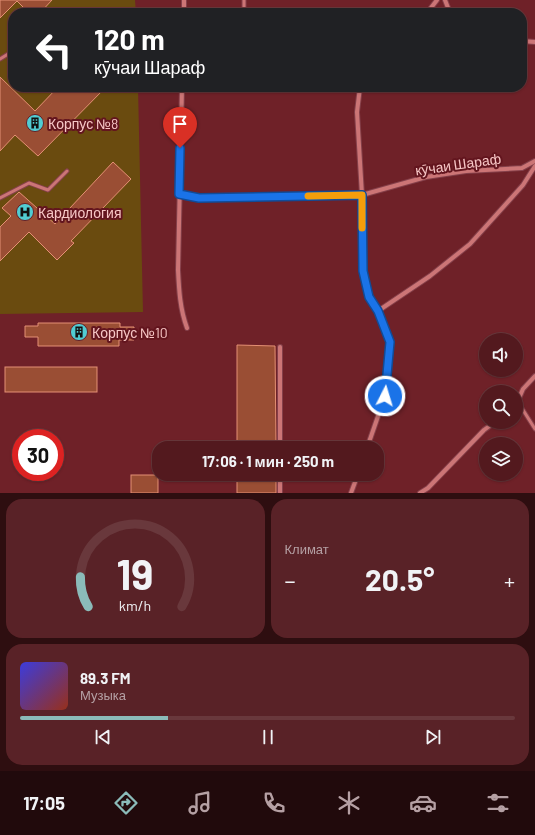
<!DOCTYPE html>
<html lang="ru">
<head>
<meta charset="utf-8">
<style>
  :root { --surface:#53191e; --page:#592227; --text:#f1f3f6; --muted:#b5a0a4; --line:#69383c; --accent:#8bbbb9 }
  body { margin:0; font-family:Barlow,sans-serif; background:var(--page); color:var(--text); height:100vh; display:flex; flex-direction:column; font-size:15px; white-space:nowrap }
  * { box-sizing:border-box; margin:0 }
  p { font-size:13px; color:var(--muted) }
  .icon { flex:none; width:22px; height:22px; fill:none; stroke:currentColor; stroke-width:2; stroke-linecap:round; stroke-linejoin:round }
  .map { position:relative; height:493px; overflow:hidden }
  .details { display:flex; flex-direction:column; gap:6px; padding:6px; background:#2e0e10; flex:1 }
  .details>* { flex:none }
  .hud { position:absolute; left:8px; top:8px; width:519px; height:84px; border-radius:16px; box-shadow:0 1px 3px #0004,0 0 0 1px var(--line); background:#202124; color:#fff; overflow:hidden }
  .controls { position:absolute; left:479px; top:333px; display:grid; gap:8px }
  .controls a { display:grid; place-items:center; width:44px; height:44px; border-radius:50%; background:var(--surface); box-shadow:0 1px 3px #0004,0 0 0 1px var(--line); font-size:20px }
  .speed { position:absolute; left:12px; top:429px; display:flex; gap:8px; font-size:20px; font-weight:700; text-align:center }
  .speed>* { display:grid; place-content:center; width:52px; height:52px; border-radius:50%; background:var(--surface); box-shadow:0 1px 3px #0004,0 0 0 1px var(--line); line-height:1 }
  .speed .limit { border:6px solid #d22; background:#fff; color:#111 }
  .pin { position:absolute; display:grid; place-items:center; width:34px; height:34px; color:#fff; margin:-41px -17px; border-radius:50% 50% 50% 0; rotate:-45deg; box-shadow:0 0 4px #0007 }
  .pin .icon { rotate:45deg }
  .me { position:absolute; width:44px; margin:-22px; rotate:5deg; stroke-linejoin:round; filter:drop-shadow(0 0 3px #0008) }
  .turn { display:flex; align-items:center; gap:14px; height:84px; padding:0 20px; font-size:18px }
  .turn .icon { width:52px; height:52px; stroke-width:2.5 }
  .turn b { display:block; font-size:28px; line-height:34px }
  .big { font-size:30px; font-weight:700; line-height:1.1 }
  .details .tile { flex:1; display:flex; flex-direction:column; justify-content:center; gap:6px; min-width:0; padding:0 14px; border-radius:16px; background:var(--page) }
  .details .dial { align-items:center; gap:0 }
  .dial svg { height:104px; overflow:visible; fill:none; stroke:var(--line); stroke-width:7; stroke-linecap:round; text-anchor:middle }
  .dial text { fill:var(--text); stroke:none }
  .song { display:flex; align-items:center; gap:12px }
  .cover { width:48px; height:48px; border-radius:6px; background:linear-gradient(135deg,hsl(240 70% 55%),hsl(10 70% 35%)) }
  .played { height:4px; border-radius:2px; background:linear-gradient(90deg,var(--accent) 30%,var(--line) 30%) }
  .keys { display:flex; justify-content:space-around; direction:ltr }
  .heat { display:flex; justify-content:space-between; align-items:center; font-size:22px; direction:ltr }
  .details .tiles { flex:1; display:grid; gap:6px; grid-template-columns:1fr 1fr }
  .tile:last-child { grid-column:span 2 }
  .trip { position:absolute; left:152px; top:441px; width:232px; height:40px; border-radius:16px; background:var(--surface); box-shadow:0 1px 3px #0004,0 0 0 1px var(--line); font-weight:700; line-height:40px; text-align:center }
  .dock { display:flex; height:64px; justify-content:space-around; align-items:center; background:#210a0c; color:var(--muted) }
  .dock .icon { width:28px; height:28px }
  .dock .selected { color:var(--accent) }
  .dock b { font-size:18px; color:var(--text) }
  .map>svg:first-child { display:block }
  .green { fill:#6a4b0f }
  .building { fill:#9a4e34; stroke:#e49074 }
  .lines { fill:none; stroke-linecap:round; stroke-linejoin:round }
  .lane-casing { stroke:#85404a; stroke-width:5 }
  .street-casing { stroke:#85404a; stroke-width:6 }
  .lane { stroke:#cc7576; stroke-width:3 }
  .street { stroke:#cc7576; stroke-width:4 }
  .route-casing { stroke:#114b97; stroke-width:10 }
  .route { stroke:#1a73e8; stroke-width:7 }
  .slow { stroke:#f59e0b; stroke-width:7 }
  .labels { text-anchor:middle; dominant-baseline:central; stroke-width:4; stroke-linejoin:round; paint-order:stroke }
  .poi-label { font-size:14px; fill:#f7c7c6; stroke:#63151e; text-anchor:start }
  .street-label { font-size:14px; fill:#f7c7c6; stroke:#63151e }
</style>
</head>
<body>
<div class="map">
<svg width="535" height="493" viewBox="0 0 535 493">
  <rect width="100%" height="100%" fill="#6f2128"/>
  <polygon class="green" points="0,0 135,0 136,13 13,13 13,87 138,87 143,312 0,314"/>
  <g class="building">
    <polygon points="0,0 52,0 40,13 29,13 17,1 0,18"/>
    <polygon points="0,77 35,111 58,87 106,87 38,156 15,135 0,151"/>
    <polygon points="113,162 131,179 71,241 74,243 57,260 29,232 0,261 0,227 11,216 2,208 19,192 55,224"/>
    <polygon points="38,323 120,323 120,327 134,327 134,340 119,340 119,346 38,346 38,337 25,337 25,326 38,326"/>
    <polygon points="237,345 275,346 276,448 237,448"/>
    <rect x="5" y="367" width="92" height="25"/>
    <rect x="237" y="474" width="39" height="19"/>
    <rect x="131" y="475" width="27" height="18"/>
  </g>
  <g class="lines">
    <g class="lane-casing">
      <g id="lane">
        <polyline points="244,13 244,0"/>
        <polyline points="0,59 13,51"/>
        <polyline points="0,198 29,183 48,190 67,171"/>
        <polyline points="518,402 535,429"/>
      </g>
    </g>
    <g class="street-casing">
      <g id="street">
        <polyline points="445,0 450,13"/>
        <polyline points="184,12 214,13"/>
        <polyline points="184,13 184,0"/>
        <polyline points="427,13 437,0"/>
        <polyline points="522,41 535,42"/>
        <path d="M 182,87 L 178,270 C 179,290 180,309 187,328"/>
        <polyline points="360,87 357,112 362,195 363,271 369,297 378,311 390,342 385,396 367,448"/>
        <polyline points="179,194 199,198 362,195 426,177 466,171 522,168 535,161"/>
        <polyline points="378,311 430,276 470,244 523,185 535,166"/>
        <polyline points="516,405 523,389 535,376"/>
        <polyline points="280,448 280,347"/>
        <polyline points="280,493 280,474"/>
        <polyline points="351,493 358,474"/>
        <polyline points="420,493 428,488 484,430 495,422"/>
      </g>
    </g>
    <use href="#lane" class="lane"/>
    <use href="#street" class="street"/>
  </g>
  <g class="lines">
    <g class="route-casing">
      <polyline id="route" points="180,148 179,194 199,198 362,195 363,271 369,297 378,311 390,342 385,396"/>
    </g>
    <use href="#route" class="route"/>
    <polyline class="slow" points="308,196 362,195 362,228"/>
  </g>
  <defs>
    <g id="building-disc" transform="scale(0.9)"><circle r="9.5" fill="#51ccd2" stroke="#63151e"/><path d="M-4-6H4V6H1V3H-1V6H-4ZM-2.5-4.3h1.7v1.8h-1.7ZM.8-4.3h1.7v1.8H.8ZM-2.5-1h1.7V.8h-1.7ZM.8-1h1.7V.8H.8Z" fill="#111"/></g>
    <g id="hospital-disc" transform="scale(0.9)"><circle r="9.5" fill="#51ccd2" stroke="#63151e"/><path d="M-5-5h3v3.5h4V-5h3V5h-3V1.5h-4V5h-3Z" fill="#111"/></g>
  </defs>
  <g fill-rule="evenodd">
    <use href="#building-disc" x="35" y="123"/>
    <use href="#hospital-disc" x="25" y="212"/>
    <use href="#building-disc" x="79" y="332"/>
  </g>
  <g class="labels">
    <g class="poi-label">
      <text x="48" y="123">Корпус №8</text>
      <text x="38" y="212">Кардиология</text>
      <text x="92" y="332">Корпус №10</text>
    </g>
    <g class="street-label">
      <text transform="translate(458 164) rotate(-8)">кӯчаи Шараф</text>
    </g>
  </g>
</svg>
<div class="controls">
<a><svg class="icon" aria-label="sound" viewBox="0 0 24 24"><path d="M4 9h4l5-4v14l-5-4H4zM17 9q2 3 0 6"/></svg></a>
<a><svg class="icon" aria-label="search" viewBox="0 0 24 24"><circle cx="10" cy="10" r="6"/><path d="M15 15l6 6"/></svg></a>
<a><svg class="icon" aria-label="layers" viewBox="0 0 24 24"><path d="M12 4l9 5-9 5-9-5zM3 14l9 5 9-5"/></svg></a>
</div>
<div class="speed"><div class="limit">30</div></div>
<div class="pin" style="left:180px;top:148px;background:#d93025"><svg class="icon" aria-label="arrive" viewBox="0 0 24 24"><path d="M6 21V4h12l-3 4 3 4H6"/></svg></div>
<svg class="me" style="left:385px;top:396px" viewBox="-20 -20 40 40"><circle r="17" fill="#1a73e8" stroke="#fff" stroke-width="3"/><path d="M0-11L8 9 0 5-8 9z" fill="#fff"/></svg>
<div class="trip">17:06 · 1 мин · 250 m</div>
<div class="hud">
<div class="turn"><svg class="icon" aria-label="left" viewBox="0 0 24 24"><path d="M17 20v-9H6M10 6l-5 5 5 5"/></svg><div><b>120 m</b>кӯчаи Шараф</div></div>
</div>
</div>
<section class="details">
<div class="tiles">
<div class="tile dial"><svg viewBox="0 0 100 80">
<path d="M14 69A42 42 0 1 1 86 69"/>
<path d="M14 69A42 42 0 0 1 8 46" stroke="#8bbbb9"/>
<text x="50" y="56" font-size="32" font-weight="700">19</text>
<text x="50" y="72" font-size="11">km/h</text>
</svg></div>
<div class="tile"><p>Климат</p>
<div class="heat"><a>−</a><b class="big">20.5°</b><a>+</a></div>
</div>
<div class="tile">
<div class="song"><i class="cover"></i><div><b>89.3 FM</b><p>Музыка</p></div></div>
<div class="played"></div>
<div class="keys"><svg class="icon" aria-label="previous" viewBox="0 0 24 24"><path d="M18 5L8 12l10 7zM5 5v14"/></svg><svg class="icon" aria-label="pause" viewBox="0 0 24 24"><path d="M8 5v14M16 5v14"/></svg><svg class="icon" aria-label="next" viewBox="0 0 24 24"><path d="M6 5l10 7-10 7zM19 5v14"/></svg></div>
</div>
</div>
</section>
<nav class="dock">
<b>17:05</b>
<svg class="icon selected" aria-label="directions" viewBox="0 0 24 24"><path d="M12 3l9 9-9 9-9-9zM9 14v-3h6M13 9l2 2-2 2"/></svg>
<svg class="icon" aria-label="music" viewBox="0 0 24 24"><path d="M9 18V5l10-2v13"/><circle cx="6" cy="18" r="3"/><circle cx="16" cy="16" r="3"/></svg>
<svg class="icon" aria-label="phone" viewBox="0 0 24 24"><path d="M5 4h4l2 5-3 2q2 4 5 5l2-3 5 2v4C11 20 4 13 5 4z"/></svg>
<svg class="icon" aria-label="climate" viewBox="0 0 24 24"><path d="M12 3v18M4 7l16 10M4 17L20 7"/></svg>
<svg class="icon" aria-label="car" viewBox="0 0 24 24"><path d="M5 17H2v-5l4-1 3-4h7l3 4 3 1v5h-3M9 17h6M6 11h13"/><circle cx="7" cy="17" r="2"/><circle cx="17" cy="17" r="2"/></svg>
<svg class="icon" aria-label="filters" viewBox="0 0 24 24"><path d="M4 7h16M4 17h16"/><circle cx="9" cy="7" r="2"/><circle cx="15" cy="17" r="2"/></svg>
</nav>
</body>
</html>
